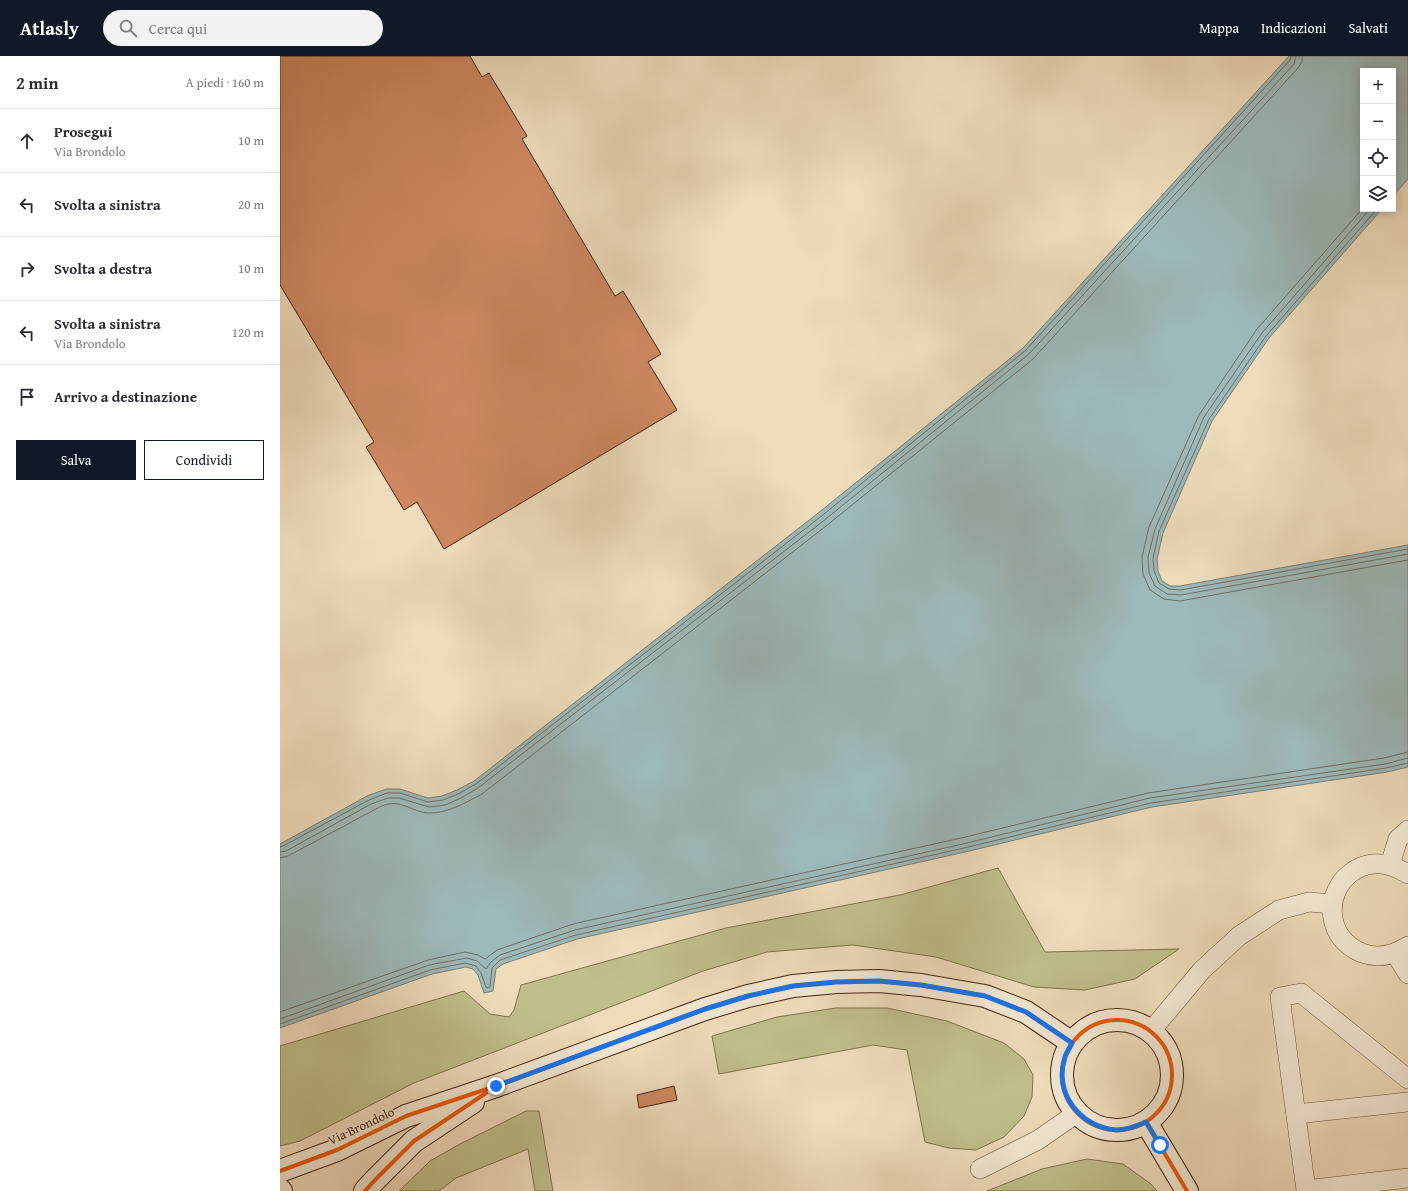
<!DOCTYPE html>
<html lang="it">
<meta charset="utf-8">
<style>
:root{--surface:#fff;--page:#f2f2f3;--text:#2b2b33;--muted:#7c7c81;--line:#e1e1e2;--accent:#111827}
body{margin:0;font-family:"Gentium Book Plus",serif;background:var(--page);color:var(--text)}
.controls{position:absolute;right:12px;top:12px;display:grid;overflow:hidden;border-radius:0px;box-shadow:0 2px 10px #0003}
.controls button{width:36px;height:36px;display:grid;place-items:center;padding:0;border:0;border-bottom:1px solid var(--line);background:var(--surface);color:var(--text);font:20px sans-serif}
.stop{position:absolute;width:12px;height:12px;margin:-9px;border:3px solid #1a73e8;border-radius:50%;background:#fff}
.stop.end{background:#1a73e8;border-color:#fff;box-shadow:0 1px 4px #0008}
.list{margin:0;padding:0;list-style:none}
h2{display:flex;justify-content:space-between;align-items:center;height:52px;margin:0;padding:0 16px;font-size:17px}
h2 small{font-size:13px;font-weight:400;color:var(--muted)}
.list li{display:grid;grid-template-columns:26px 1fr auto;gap:12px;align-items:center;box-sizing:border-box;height:64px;padding:0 16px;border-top:1px solid var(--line)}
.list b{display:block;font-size:15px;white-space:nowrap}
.list p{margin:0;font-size:13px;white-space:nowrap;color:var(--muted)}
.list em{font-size:13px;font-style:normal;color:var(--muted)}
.actions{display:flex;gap:8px;padding:12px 16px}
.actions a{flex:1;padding:9px 0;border:1px solid var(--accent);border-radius:0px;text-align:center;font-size:14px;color:var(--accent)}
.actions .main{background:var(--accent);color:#fff}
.icon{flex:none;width:22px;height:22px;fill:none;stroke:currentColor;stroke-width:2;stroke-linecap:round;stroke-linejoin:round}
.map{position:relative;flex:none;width:1128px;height:1135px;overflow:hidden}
header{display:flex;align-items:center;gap:24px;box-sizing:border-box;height:56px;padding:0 20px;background:var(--accent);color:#fff}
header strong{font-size:19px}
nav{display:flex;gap:22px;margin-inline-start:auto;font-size:14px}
.search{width:280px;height:36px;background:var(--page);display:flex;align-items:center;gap:10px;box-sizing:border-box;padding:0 14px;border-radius:22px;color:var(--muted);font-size:15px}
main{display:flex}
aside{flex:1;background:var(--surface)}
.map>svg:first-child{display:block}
.green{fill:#c0be8b;stroke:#82724d}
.water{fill:#9db9ba;stroke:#797e76}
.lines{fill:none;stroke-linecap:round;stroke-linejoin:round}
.shore{stroke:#706f64;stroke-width:1}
.building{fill:#cd8862;stroke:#44250f}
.service-casing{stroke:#6e533a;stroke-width:20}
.secondary-casing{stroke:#44250f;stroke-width:24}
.service{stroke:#f4e8d3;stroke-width:19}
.secondary{stroke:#f4e8d3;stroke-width:22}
.cycleway-casing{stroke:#f4e8d3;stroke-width:6}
.cycleway{stroke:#e8590c;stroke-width:4}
.route{stroke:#1a73e8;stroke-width:5}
.labels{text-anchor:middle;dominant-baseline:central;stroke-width:3;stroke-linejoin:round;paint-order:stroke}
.street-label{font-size:13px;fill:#44250f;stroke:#f4e8d3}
</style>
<header>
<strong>Atlasly</strong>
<div class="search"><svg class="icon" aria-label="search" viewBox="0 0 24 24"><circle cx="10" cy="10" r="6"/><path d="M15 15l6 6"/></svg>Cerca qui</div>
<nav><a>Mappa</a><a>Indicazioni</a><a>Salvati</a></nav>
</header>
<main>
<aside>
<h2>2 min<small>A piedi · 160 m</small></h2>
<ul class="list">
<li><svg class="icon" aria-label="ahead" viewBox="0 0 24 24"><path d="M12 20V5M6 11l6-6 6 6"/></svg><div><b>Prosegui</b><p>Via Brondolo</p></div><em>10 m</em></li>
<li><svg class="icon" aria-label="left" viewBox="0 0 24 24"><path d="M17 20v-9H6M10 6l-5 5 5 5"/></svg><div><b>Svolta a sinistra</b></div><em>20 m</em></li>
<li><svg class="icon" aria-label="right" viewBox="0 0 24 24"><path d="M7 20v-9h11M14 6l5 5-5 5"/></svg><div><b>Svolta a destra</b></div><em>10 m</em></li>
<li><svg class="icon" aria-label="left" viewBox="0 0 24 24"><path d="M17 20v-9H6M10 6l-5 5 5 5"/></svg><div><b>Svolta a sinistra</b><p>Via Brondolo</p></div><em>120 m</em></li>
<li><svg class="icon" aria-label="arrive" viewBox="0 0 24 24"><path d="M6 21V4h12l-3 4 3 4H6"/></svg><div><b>Arrivo a destinazione</b></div></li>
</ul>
<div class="actions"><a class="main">Salva</a><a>Condividi</a></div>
</aside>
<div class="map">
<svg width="1128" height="1135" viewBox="0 0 1128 1135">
<rect width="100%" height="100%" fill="#eedcbb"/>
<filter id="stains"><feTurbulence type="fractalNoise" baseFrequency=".005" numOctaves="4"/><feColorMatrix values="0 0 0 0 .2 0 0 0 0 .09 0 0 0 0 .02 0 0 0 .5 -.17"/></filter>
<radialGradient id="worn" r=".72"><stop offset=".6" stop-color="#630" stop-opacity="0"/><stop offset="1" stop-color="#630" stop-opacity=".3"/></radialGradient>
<!-- green -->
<g class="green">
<path d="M718 812 765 896 899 893 855 923 805 934 754 931 656 901 573 889 487 896 423 915 134 1027 20 1085 0 1090V990L184 935 210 958 229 961 234 954 241 929 446 872 620 839Z"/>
<path d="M556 952H607L667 965 724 987 744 1003 753 1019 752 1041 744 1060 724 1081 696 1094 669 1092 645 1086 627 994 593 989 439 1018 432 980 497 961Z"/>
<path d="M246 1055H259L273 1135H255L248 1093 176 1122 159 1135H119L150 1105 180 1088Z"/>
<path d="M807 1103 843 1108 871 1128 877 1135H707L762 1113Z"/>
</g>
<!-- water -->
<path class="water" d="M1009 0H1128V123L1113 140V15H1083V153H1102L989 282 932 365 883 477 877 503 878 515 882 525 890 530H900L1128 489V711L1107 716 872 751 685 796 297 883 223 908 216 913 213 935 204 937 198 919 193 913 186 911 152 918 0 972V788L87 740 106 733H120L148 742 162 740 177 734 194 725 537 458 743 292Z"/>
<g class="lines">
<!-- shore -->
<g class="shore">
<path d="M1083 152 977 273 919 359 869 471 862 501 863 518 870 534 884 543 900 545 1128 504"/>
<path d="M1090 153 982 277 924 361 875 473 868 501 869 517 875 530 887 538 901 539 1128 498"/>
<path d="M1097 153 986 280 929 363 879 475 873 502 874 515 879 527 889 533 901 534 1128 493"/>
<path d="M0 791 3 790 89 744 107 737H120L148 746 163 744 178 738 196 728 539 462 745 295 1010 4 1011 0"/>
<path d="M0 796 6 795 91 748 108 742H119L149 751 165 749 181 742 198 732 542 466 749 298 1014 8 1016 0"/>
<path d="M0 802 8 800 94 754C98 752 103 749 108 748 122 745 134 756 147 757 167 758 185 747 202 738L546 470 753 303 1018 12 1022 6V0"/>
<path d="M0 956 148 904 185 896 198 899 205 903 217 894 293 868 681 782 868 737 1104 702 1128 696"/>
<path d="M0 963 149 909 187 902 197 905 206 913 210 907 220 899 295 874 683 788 870 742 1105 708 1128 702"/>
<path d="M0 968 150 914 185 907 196 910 201 917 206 931 208 932 210 931 212 912 220 904 296 879 684 792 871 747 1106 712 1128 707"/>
</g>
</g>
<!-- building -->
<g class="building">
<path d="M0 0H190L202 21 209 17 247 80 242 83 335 240 343 235 381 298 368 306 397 354 164 493 137 446 124 454 86 391 94 386 0 229Z"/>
<path d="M394 1030 397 1044 359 1052 357 1039Z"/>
</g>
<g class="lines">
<defs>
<g id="service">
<path d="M1110 809 1118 783 1128 774"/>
<path d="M1128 818C1118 812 1106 806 1093 808 1059 812 1041 851 1060 880 1066 888 1072 893 1082 897 1098 903 1114 899 1128 890"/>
<path d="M1115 897 1128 918"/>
<path d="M871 975 922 914 959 880 999 854 1029 846 1052 848"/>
<path d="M1128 1023 1021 937 1000 941 1026 1134 1128 1122"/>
<path d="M1016 1058 1128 1046"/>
<path d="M700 1113 758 1084 797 1057"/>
</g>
<g id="secondary">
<circle cx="837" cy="1019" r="55"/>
<path d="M866 1066 907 1135"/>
<path d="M0 1115 57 1094 126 1060 216 1030 425 953 468 940 513 930 556 926 599 925 641 929 705 940 746 956 792 987"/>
<path d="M0 1134 1 1135"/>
<path d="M85 1135 95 1124 134 1085 193 1046"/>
</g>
</defs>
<!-- service casing -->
<use href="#service" class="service-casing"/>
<!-- secondary casing -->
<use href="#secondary" class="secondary-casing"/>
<!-- service -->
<use href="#service" class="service"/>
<!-- secondary -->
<use href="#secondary" class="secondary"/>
<defs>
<g id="cycleway">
<circle cx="837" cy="1019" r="55"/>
<path d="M866 1066 907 1135"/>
<path d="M0 1115 57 1094 126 1060 216 1030 425 953 468 940 513 930 556 926 599 925 641 929 705 940 746 956 792 987"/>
<path d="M85 1135 95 1124 134 1085 206 1037"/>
</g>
</defs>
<!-- cycleway casing -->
<use href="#cycleway" class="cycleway-casing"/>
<!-- cycleway -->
<use href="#cycleway" class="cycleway"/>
</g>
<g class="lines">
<!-- route -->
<path class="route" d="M216 1030 425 953 468 940 513 930 556 926 599 925 641 929 705 940 746 956 792 987C790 992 786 997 785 1001 773 1037 800 1071 836 1074 847 1074 857 1070 866 1066L880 1089"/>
</g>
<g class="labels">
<!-- street labels -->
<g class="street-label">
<text transform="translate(81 1070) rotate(-25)">Via Brondolo</text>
</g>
</g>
<rect width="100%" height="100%" filter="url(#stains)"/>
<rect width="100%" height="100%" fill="url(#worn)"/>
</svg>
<div class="controls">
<button>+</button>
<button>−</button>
<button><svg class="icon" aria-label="locate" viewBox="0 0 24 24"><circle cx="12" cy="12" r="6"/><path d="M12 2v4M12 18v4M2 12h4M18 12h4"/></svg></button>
<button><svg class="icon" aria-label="layers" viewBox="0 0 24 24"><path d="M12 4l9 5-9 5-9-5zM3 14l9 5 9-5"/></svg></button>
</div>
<div class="stop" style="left:880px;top:1089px"></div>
<div class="stop end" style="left:216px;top:1030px"></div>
</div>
</main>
